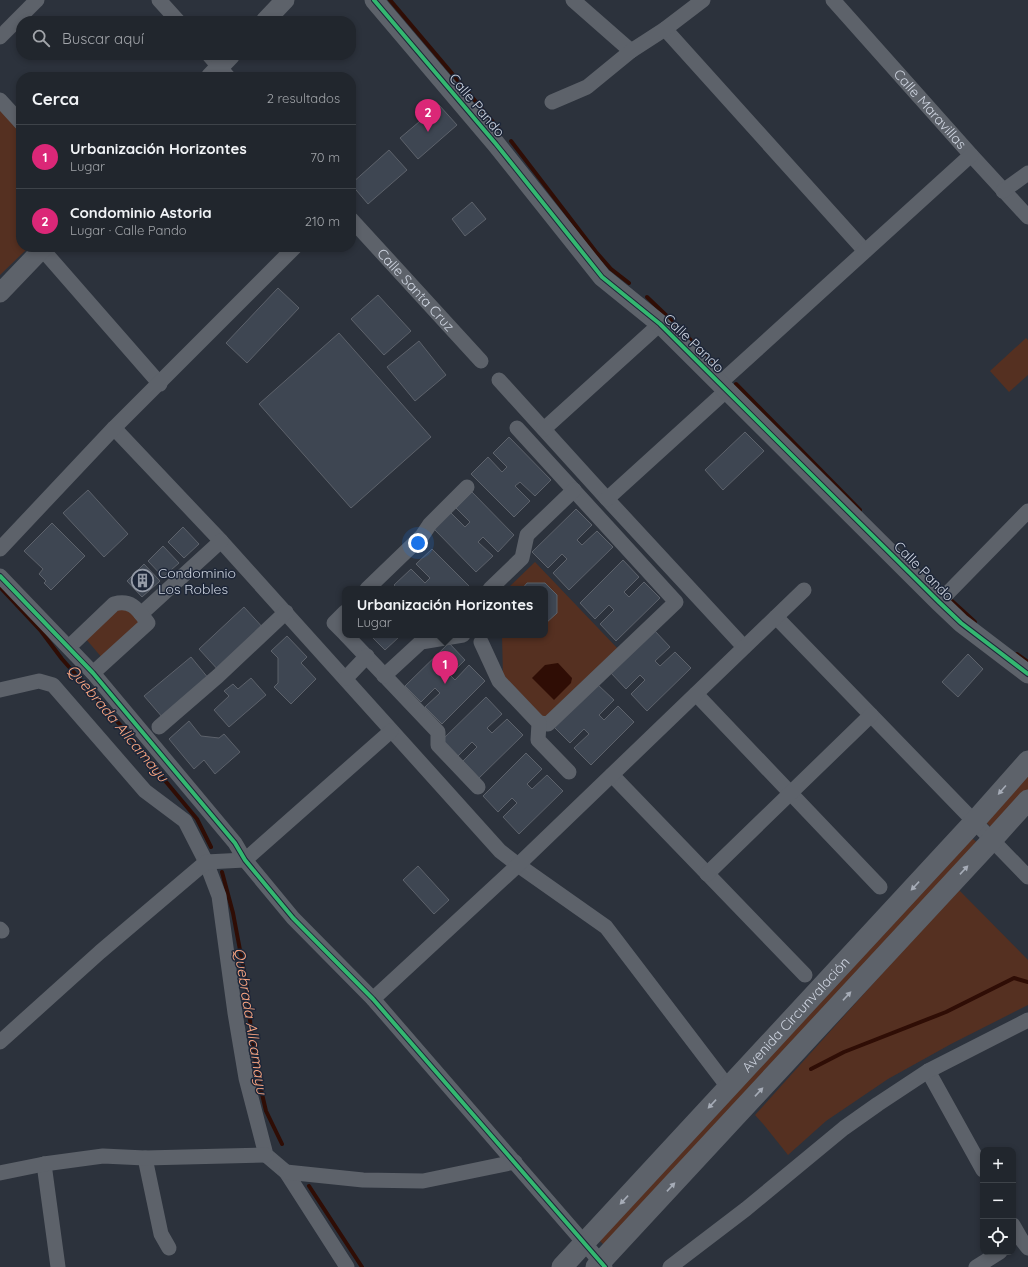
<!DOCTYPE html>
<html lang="es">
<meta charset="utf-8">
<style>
:root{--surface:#21262d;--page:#292e35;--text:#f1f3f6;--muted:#a2a5aa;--line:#3e4349;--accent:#db2777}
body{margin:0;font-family:Quicksand,sans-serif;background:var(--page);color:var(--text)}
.controls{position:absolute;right:12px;bottom:12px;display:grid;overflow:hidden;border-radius:8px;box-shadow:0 2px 6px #0003}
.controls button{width:36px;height:36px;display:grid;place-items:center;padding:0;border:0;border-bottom:1px solid var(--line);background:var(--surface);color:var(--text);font:20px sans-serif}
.you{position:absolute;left:418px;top:543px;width:14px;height:14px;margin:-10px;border:3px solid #fff;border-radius:50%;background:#1a73e8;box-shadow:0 0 0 6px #1a73e833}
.badge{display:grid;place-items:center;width:26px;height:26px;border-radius:50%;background:var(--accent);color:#fff;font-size:13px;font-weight:700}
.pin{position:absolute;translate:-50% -33px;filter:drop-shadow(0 1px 2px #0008)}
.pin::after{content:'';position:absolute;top:21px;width:14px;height:12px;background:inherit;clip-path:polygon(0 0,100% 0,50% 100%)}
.popup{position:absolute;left:342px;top:586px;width:206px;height:52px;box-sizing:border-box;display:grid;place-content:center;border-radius:8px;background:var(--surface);filter:drop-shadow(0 1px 3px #0005);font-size:13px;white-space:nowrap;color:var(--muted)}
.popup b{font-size:15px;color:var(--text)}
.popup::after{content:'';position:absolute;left:50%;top:100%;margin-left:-8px;border:8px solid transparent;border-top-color:var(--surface)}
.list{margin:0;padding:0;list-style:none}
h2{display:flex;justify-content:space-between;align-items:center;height:52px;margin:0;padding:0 16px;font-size:17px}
h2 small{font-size:13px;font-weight:400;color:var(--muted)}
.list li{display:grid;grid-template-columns:26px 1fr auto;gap:12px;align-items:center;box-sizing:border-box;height:64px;padding:0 16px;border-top:1px solid var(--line)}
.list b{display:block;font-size:15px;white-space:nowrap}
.list p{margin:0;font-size:13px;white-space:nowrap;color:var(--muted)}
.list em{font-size:13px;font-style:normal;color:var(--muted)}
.icon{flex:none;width:22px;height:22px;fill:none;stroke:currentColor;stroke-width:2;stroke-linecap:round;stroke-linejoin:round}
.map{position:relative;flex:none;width:1028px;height:1267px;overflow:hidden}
.search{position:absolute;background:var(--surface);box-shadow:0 2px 6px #0003;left:16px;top:16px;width:340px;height:44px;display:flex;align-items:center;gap:10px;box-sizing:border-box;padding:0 14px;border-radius:16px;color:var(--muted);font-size:15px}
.panel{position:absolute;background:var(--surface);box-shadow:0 2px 6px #0003;left:16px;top:72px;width:340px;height:180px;border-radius:16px}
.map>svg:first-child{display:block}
.green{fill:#553021}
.water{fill:#2f0d05}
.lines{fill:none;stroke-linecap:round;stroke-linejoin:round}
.stream{stroke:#2f0d05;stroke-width:4}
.building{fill:#3e4652;stroke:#5d626b}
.minor{stroke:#5d626a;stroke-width:15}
.tertiary{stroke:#5d626a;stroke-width:19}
.secondary{stroke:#5d626a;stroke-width:21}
.cycleway-casing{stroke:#1d2638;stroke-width:6}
.cycleway{stroke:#33b770;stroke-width:4}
.oneway{fill:#a6acb7}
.labels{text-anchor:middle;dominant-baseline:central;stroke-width:3;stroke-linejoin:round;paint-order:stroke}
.street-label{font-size:14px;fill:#ced4e0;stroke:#1d2638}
.poi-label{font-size:14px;fill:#ced4e0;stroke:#1d2638;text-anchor:start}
.water-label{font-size:15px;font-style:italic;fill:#fca681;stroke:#1d2638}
</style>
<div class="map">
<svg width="1028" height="1267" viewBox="0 0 1028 1267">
<rect width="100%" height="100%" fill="#2c323c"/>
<!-- green -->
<g class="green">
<path d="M0 109 21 133V247H29L0 275Z"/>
<path d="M1026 338 1028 340V375L1009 392 990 371Z"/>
<path d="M535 562 619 650 544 719 503 677 502 635H545V589H507Z"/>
<path d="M119 607 130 609 139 623 103 659 86 639Z"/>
<path d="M1028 768V790L993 829 983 819Z"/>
<path d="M968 835 979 844 607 1248 596 1237Z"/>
<path d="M958 889 1028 960V1005L951 1044 888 1079 826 1121 788 1155 764 1125 755 1115Z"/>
</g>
<!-- water -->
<path class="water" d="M558 663 572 678 571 683 554 700 532 678 545 665Z"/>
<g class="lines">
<!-- stream -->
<g class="stream">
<path d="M390 0 499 129"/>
<path d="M511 141 596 252 611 269 629 283"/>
<path d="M647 297 670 319 716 366"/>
<path d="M736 384 860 510"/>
<path d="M0 587 41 631 62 659 130 736 157 771 197 819 211 847"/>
<path d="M952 601 975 622"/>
<path d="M1017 654 1028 662"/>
<path d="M222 872 233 913 247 987 251 1031 258 1077 266 1111 282 1144"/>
<path d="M811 1069 844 1052 946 1012 1014 978 1028 982"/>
<path d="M309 1186 362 1267"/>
</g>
</g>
<!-- building -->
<g class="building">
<path d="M439 105 457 125 418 159 400 138Z"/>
<path d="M389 150 407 170 368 204 351 184Z"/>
<path d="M472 202 486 219 465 236 452 219Z"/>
<path d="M278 288 299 308 247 363 226 343Z"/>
<path d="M378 295 411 331 384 355 351 319Z"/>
<path d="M339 333 431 437 351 508 259 404Z"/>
<path d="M419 341 446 375 415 401 387 367Z"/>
<path d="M745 432 764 451 723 490 705 470Z"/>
<path d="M509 437 551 480 535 496 520 482 515 486 530 501 514 517 471 474 488 457 502 472 507 467 493 453Z"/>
<path d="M88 490 128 534 104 557 63 513Z"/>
<path d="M472 492 514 535 498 552 483 537 478 542 493 556 476 572 434 529 450 512 465 527 470 522 456 508Z"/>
<path d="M576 509 592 525 577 540 582 545 597 531 613 547 569 590 553 573 567 559 562 554 548 568 532 552Z"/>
<path d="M52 523 85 556 51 590 44 583 46 581 39 574 43 569 24 551Z"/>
<path d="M183 527 199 544 184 558 168 542Z"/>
<path d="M163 546 179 563 163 577 148 561Z"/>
<path d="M432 549 472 589H398L394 585 411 569 425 583 430 578 416 564Z"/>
<path d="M623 560 639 577 624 592 629 597 644 582 660 598 616 641 600 624 614 610 609 605 595 619 580 603Z"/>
<path d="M144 564 160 581 142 597 127 581Z"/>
<path d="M527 583H545L557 595V613L545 624V589H522Z"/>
<path d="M244 607 265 630 220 672 199 649Z"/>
<path d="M654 630 670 647 655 661 660 666 675 652 691 668 647 711 631 694 645 680 640 675 626 689 611 673Z"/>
<path d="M370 635H398L399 637 385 650Z"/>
<path d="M287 636 307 657 301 663 316 679 291 704 274 687 278 683V658L271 651Z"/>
<path d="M449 643 465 660 450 675 455 680 469 665 485 681 442 724 425 707 440 693 435 688 421 702 405 686Z"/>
<path d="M968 654 983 669 958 697 942 682Z"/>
<path d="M191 657 209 679 163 718 144 696Z"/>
<path d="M251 678 266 695 229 727 214 710 229 696 224 691 233 684 238 689Z"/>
<path d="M597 684 614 700 599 715 604 720 618 706 634 722 591 765 574 748 589 734 584 729 570 743 554 727Z"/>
<path d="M486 697 502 714 487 728 492 733 507 719 523 735 479 778 463 761 477 747 472 742 458 756 442 740Z"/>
<path d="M189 721 201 736 219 738 224 734 240 752 215 774 204 760 194 769 169 739Z"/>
<path d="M526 753 542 769 527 784 532 789 547 775 563 791 519 834 503 817 517 803 512 798 498 812 483 796Z"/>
<path d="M418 866 449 900 434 914 403 880Z"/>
</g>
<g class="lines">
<!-- minor -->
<g class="minor">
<path d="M159 0 178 21"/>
<path d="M573 0 631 51"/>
<path id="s1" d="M833 0 971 155 1028 217"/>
<path d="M665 29 865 251"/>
<path d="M0 37 37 0"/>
<path d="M209 55 228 77"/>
<path d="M0 100 21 123"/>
<path d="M552 102 587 87 631 51 665 29 703 0"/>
<path d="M1003 191 1028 173"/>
<path id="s2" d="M351 219 481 361"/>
<path d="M42 249 160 384"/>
<path d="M499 380 607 499 744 647"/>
<path d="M720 383 971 155"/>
<path d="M114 428 221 541 500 851 518 865 606 927 728 1087"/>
<path d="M517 428 676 602 548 724 539 723"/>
<path d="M544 429 660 324"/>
<path d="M607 499 727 390"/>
<path d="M0 549 114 428 295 247"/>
<path d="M0 576 93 673 235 843 245 860 293 918 373 999 605 1267"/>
<path d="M367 589 422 536 430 524 467 487"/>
<path d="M490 589 522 558 527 535 574 490"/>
<path d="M939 602 1028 511"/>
<path d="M345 612 334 623 345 634"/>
<path d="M141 614 221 541"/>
<path d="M776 617 1028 877"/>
<path d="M346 635 438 732V745L478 787"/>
<path d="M481 642 499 681 539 723 538 740 569 772"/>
<path d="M69 647 114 604C132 599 138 610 148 623L93 673"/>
<path d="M384 676 421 642 463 635"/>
<path d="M346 678 367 656"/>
<path d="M0 690 39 681 53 685 145 791 185 821 206 862 219 896 235 1013 246 1078 266 1155 286 1172 347 1267"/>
<path d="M696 694 880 887"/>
<path d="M159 727 218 676 286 612"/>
<path d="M612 775 805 975"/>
<path d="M707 874 871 715"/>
<path d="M0 929 2 931"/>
<path d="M373 999 518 865 804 590"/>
<path d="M0 1042 100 952 206 862 245 860 391 731"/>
<path d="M928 1071 983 1170"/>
<path d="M145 1158 161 1234 169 1248"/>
<path d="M44 1164 58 1267"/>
<path d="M286 1172 363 1180 423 1181 515 1162"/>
<path d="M0 1173 44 1164 103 1156 145 1158 266 1155"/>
<path d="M1013 1225 1021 1239 1028 1248"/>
<path d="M670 1267 746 1209 844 1128 878 1104 928 1071 1028 1020"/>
<path d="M976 1267 1000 1252"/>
</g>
<!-- tertiary -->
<g class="tertiary">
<path d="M374 0 496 144 602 277 660 324 939 602 961 623 1028 674"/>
<path d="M265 21 285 0"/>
<path d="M210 77 231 55"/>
<path d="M0 293 44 247"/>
</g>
<!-- secondary -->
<g class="secondary">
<path id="s3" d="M562 1267 974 822 1028 761"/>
<path d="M596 1267 992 840 1028 800"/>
</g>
<defs>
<g id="cycleway">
<path d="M374 0 496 144 602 277 660 324 939 602 961 623 1028 674"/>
<path d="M0 576 93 673 235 843 245 860 293 918 373 999 605 1267"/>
</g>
</defs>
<!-- cycleway casing -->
<use href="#cycleway" class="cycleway-casing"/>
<!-- cycleway -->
<use href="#cycleway" class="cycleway"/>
</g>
<!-- one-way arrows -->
<defs><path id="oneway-solid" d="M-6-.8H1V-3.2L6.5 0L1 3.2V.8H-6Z"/></defs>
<g class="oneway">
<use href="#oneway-solid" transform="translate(1002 790) rotate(131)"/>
<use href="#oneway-solid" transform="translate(964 870) rotate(-47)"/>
<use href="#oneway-solid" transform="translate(915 886) rotate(133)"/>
<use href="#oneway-solid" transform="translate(847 996) rotate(-47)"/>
<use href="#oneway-solid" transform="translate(759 1092) rotate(-47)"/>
<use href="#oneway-solid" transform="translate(712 1104) rotate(133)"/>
<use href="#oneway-solid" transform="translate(671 1187) rotate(-47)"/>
<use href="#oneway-solid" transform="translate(624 1200) rotate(133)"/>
</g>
<!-- icons -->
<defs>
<symbol id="building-ring" viewBox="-11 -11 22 22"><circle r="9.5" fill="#1d2638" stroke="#959ba7" stroke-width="1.5"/><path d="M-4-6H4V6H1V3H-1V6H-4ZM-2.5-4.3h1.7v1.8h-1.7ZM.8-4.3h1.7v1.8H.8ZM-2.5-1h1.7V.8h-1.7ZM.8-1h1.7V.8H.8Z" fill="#959ba7"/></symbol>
</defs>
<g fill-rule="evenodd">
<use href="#building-ring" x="130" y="568" width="25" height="25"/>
</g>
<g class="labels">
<!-- street labels -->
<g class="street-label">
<text transform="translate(477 105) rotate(50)">Calle Pando</text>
<text stroke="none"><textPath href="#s1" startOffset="146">Calle Maravillas</textPath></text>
<text stroke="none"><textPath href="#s2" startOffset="96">Calle Santa Cruz</textPath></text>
<text transform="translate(694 343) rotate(44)">Calle Pando</text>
<text transform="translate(924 571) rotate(45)">Calle Pando</text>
<text stroke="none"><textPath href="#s3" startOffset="344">Avenida Circunvalación</textPath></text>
</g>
<!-- poi labels -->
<g class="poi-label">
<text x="158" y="573">Condominio<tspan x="158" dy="16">Los Robles</tspan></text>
</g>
<!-- water labels -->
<g class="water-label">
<text transform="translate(118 723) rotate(50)">Quebrada Allcamayu</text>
<text transform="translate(251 1021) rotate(81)">Quebrada Allcamayu</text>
</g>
</g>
</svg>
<div class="controls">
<button>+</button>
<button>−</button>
<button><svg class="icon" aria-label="locate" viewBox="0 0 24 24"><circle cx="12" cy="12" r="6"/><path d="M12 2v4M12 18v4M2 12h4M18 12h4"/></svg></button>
</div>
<div class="you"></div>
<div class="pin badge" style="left:445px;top:684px">1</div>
<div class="popup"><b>Urbanización Horizontes</b>Lugar</div>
<div class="pin badge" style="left:428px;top:132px">2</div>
<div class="search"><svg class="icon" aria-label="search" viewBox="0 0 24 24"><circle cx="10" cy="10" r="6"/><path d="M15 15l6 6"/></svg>Buscar aquí</div>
<section class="panel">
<h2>Cerca<small>2 resultados</small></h2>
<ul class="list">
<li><span class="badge">1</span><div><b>Urbanización Horizontes</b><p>Lugar</p></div><em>70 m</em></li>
<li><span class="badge">2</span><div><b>Condominio Astoria</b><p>Lugar · Calle Pando</p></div><em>210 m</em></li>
</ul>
</section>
</div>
